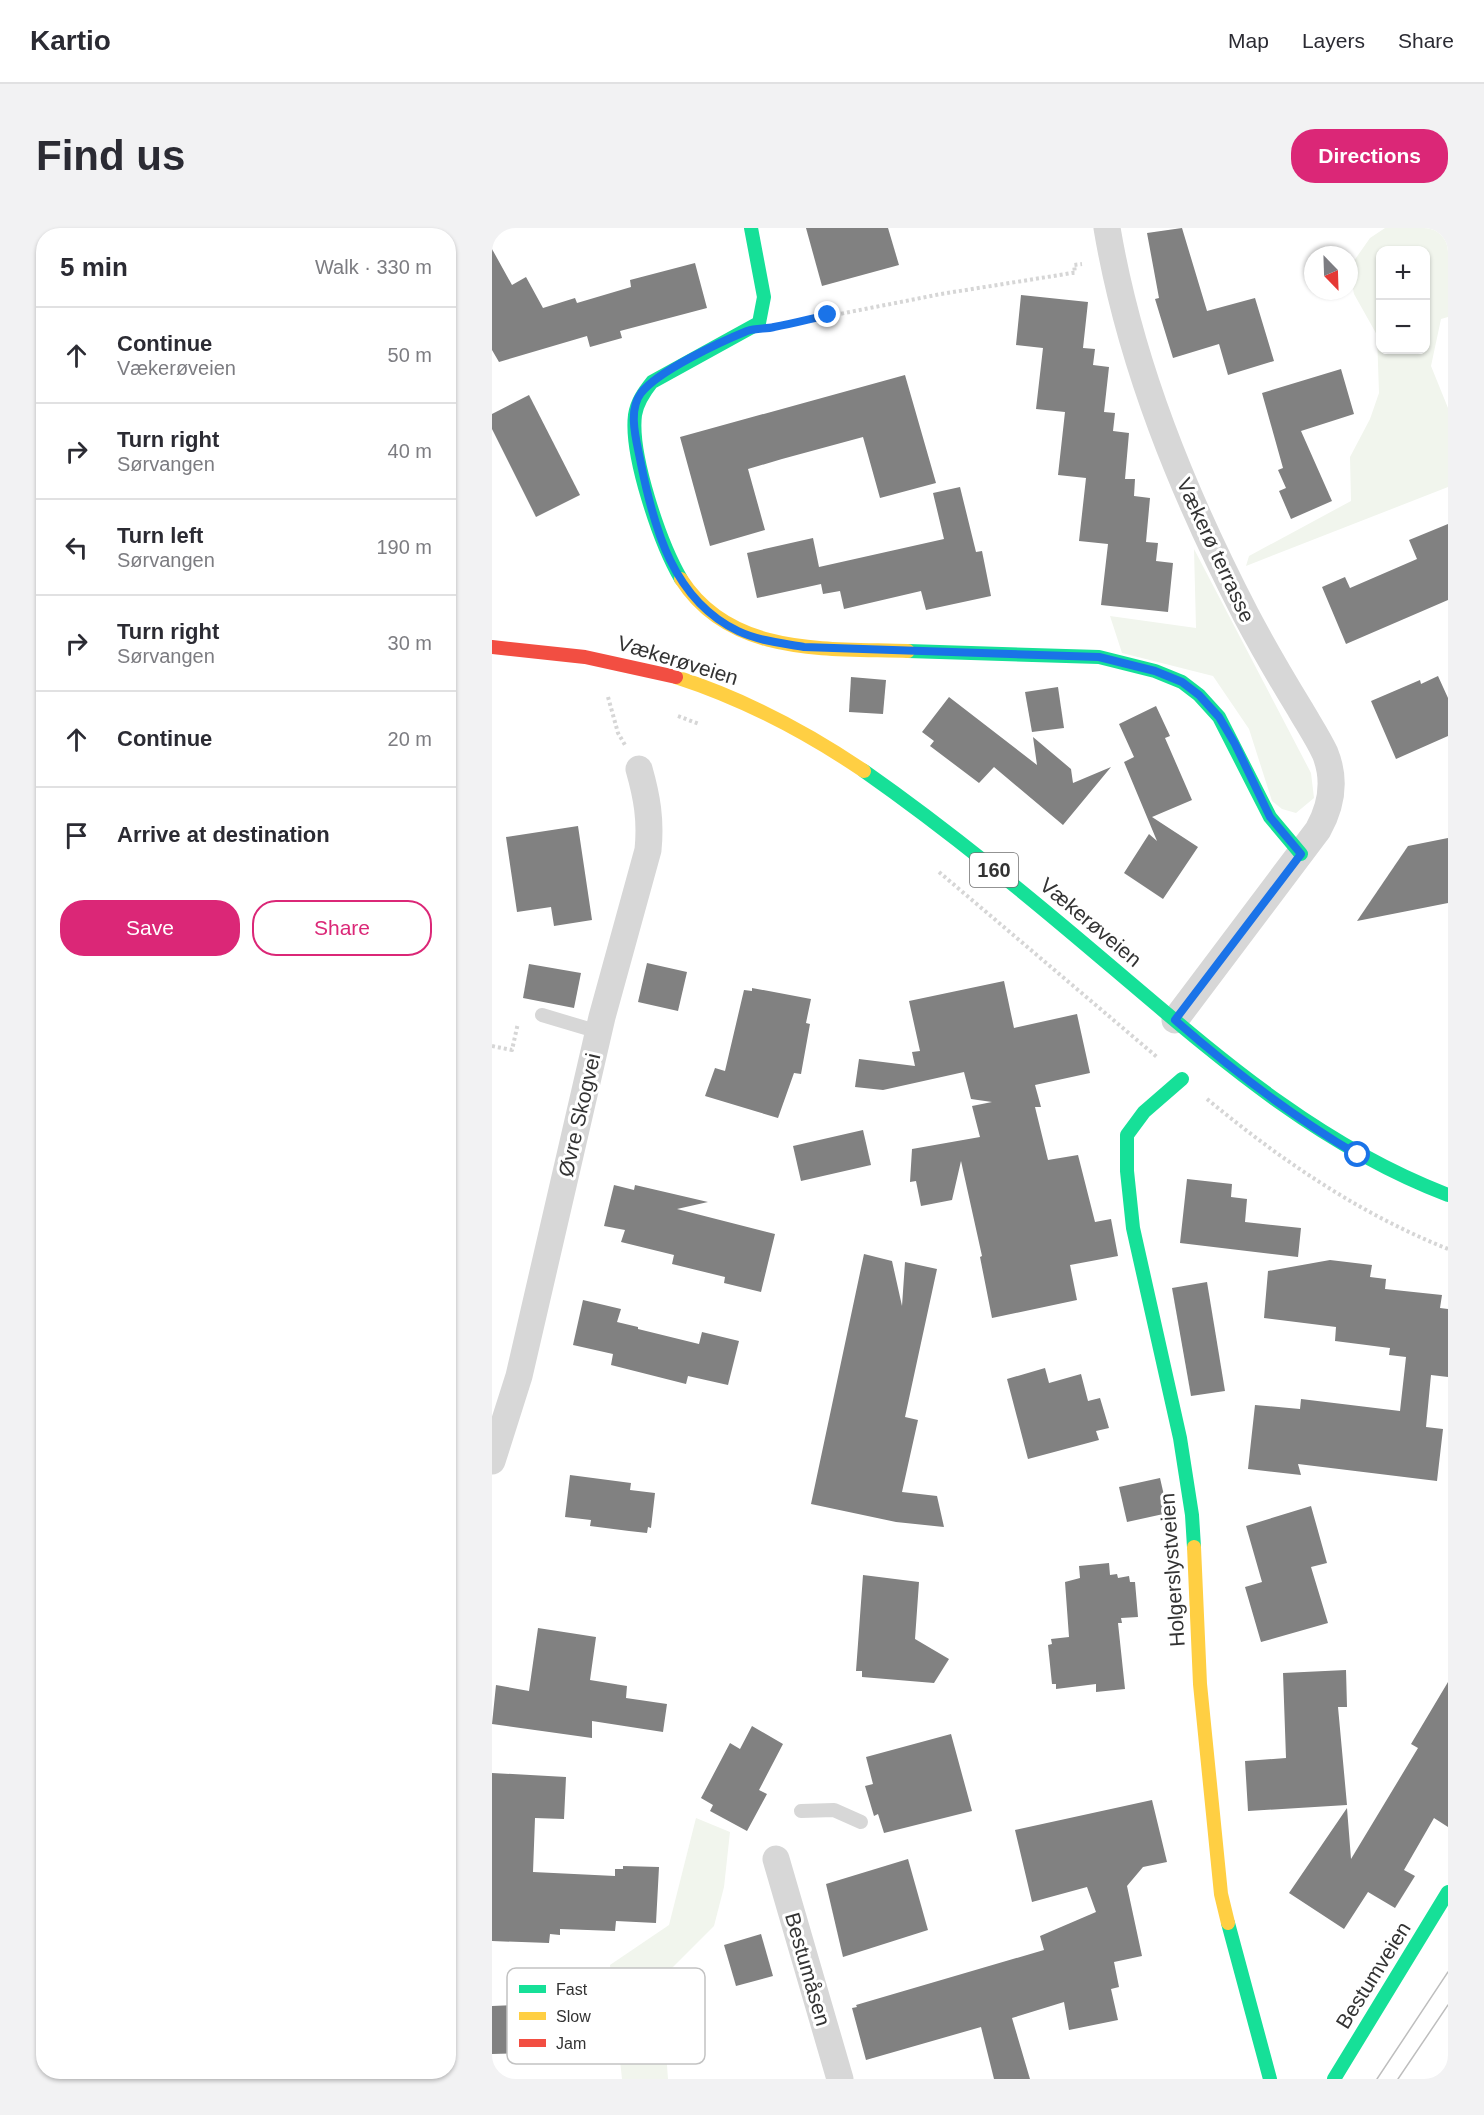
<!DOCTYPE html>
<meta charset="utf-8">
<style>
:root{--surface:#fff;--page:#f2f2f3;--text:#2b2b33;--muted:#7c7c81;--line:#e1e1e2;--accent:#db2777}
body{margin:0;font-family:Helvetica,sans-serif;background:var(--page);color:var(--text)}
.controls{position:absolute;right:18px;top:18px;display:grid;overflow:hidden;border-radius:12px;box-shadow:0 2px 4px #0004}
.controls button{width:54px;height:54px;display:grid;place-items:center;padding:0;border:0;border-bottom:2px solid var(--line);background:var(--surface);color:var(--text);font:30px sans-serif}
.compass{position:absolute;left:812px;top:18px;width:54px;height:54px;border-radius:50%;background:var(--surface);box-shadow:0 2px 4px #0004;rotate:157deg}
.stop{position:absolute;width:18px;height:18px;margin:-14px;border:4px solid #1a73e8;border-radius:50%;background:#fff}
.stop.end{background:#1a73e8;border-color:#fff;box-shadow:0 2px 6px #0008}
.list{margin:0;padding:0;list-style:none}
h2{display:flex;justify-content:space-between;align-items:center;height:78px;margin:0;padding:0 24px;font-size:26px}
h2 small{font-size:20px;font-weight:400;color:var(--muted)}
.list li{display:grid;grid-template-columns:39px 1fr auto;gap:18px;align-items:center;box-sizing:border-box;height:96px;padding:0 24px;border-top:2px solid var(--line)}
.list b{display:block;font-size:22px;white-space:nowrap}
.list p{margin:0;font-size:20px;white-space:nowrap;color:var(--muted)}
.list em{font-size:20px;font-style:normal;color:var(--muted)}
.actions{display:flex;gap:12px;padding:18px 24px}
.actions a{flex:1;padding:14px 0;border:2px solid var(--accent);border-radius:24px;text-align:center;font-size:21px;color:var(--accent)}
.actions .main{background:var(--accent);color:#fff}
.icon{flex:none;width:33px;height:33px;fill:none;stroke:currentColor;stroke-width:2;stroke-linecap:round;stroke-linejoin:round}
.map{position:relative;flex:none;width:956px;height:1851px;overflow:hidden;border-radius:24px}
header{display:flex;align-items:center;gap:36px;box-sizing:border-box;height:84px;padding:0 30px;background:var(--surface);border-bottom:2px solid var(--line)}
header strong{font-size:28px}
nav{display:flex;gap:33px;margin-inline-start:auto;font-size:21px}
.intro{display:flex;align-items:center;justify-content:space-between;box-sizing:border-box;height:144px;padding:0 36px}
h1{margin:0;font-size:42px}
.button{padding:15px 27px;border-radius:24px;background:var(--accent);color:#fff;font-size:21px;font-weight:700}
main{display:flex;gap:36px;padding:0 36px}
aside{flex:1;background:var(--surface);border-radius:24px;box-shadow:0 2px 4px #0004}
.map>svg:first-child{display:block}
.green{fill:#f1f5ed;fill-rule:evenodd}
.building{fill:#818181}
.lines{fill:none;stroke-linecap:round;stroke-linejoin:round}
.path{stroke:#d6d6d6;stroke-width:4;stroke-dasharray:3 3;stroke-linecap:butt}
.lane{stroke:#d7d7d7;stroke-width:14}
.street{stroke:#d7d7d7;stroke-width:27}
.fast{stroke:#16e098;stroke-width:14}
.slow{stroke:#ffcf43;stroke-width:14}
.jam{stroke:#f24e42;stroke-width:14}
.tram{stroke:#bebebe;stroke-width:1.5}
.route{stroke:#1a73e8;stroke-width:8}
.labels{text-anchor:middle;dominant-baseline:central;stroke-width:6;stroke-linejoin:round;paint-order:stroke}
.shield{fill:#fff;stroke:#707070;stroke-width:1.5}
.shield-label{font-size:20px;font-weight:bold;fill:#333}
.street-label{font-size:21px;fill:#333;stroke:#fff}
.key{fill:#fff;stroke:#c2c2c2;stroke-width:1.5}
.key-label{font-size:16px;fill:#333}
</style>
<header>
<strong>Kartio</strong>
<nav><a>Map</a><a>Layers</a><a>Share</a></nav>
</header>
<div class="intro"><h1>Find us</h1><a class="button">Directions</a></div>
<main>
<aside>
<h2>5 min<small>Walk · 330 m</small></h2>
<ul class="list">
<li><svg class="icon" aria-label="ahead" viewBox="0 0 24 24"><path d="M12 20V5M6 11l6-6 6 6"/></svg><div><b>Continue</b><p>Vækerøveien</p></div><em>50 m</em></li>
<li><svg class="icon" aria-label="right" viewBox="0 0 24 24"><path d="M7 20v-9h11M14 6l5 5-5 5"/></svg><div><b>Turn right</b><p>Sørvangen</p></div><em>40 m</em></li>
<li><svg class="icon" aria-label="left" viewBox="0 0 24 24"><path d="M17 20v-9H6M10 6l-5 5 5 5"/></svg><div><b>Turn left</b><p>Sørvangen</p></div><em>190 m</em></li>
<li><svg class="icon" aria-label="right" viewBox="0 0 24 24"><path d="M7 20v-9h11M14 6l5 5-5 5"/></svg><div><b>Turn right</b><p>Sørvangen</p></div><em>30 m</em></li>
<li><svg class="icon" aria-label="ahead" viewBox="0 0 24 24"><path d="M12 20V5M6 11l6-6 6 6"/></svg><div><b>Continue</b></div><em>20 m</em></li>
<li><svg class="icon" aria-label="arrive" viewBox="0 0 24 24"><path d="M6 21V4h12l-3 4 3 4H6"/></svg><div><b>Arrive at destination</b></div></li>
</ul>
<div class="actions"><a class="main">Save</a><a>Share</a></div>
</aside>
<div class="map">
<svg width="956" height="1851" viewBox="0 0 956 1851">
<rect width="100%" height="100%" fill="#fff"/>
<!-- green -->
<g class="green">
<path d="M893 0H956V89L949 91 939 138 956 180V259L754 338 757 328 859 273 858 229 878 191 887 165 885 107 862 66 857 40 878 10ZM934 22V122H888V22Z"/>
<path d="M702 321 819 545 822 570 804 585 790 581 780 573 757 501 721 448 630 425 618 388 704 400Z"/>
<path d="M204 1590 238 1604 232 1659 222 1698 169 1751 176 1851H130L118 1737 177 1697Z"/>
</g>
<!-- building -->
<g class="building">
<path d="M314 0H396L407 37 330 58Z"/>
<path d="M690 0 715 83 763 70 782 133 736 147 727 116 681 130 663 71 667 70 655 5Z"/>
<path d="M0 21 20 57 34 49 51 80 83 70 85 75 139 59 138 52 203 35 215 80 128 103 130 110 98 119 95 108 7 134 0 122Z"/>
<path d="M529 67 596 74 591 120 603 121 601 137 617 139 612 184 623 185 621 203 637 205 633 251H643L642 268 658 270 654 314 666 315 664 333 681 335 676 384 609 377 616 316 587 313 594 250 566 247 573 184 544 181 551 120 524 117Z"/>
<path d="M849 141 862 186 809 203 840 273 799 291 787 263 794 260 786 242 791 240 770 165Z"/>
<path d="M413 147 444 255 388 270 371 209 290 231 256 241 273 302 218 318 188 209Z"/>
<path d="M37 167 88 267 44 289 0 201V186Z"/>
<path d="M468 259 484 324 490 323 499 368 434 382 429 363 352 381 348 363 331 366 329 356 265 370 255 325 321 310 327 339 452 311 441 265Z"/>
<path d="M956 296V372L854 416 830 359 853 349 858 360 925 331 917 312Z"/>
<path d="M946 448 956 470V508L904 531 879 473 928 452 929 456Z"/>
<path d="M359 449 394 452 391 486 357 484Z"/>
<path d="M566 459 572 500 540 504 533 464Z"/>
<path d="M457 469 545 537 541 509 579 541 581 555 619 539 571 597 502 539 487 555 438 518 442 513 430 504Z"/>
<path d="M664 478 678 508 673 510 700 572 660 589 706 619 671 671 632 645 657 606 665 613 632 534 642 529 627 496Z"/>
<path d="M86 598 100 692 62 698 59 679 25 684 14 609Z"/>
<path d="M956 610V675L865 693 916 618Z"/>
<path d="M155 735 195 744 186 783 146 774Z"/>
<path d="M37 736 89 745 82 780 31 770Z"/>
<path d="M512 753 522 800 585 786 598 845 543 857 549 879H543L556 932 586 927 603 994 619 991 626 1028 578 1037 585 1072 500 1090 488 1029 490 1028 469 933 460 972 429 978 424 953 418 954 420 921 488 909 480 878 500 874 479 871 472 844 391 862 363 859 367 831 423 838 420 824 428 823 417 773Z"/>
<path d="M260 760 319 771 314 795 318 796 309 846 302 845 286 890 213 868 223 840 233 843 252 762 260 763Z"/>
<path d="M371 902 379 937 309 953 301 918Z"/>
<path d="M695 951 740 956 739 969 755 971 753 994 809 1000 806 1029 688 1015Z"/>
<path d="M122 957 142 962 143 957 216 974 185 981 283 1006 269 1064 232 1055 233 1049 180 1036 182 1027 129 1014 133 1002 112 998Z"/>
<path d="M372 1026 400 1033 410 1078 413 1034 445 1041 413 1189 426 1192 410 1264 445 1268 452 1299 404 1294 319 1276Z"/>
<path d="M838 1032 880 1037 878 1049 894 1051 893 1061 950 1067 948 1080 956 1081V1149L939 1147 934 1199 951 1201 945 1253 806 1236 809 1247 756 1241 763 1177 808 1181 809 1171 908 1183 914 1129 897 1127 898 1120 843 1113 844 1099 772 1090 776 1043Z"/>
<path d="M715 1054 733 1163 699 1168 680 1060Z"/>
<path d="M91 1072 129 1081 125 1094 146 1099V1101L207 1116 210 1104 247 1113 236 1157 196 1148 194 1156 119 1137 121 1126 81 1117Z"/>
<path d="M553 1140 557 1155 589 1146 596 1173 608 1170 617 1200 604 1203 607 1212 536 1231 515 1151Z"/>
<path d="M78 1247 139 1255 138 1262 163 1265 159 1300 156 1299 155 1305 137 1303 98 1298 99 1292 73 1289Z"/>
<path d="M668 1250 676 1285 635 1294 627 1259Z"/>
<path d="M819 1278 835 1335 819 1339 836 1395 769 1414 753 1359 770 1354 754 1298Z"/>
<path d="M617 1335 618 1347 625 1346 626 1350 637 1348 638 1354H643L646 1389 629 1390 630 1395H626L633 1461 604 1464V1456L564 1461V1456H560L556 1417 560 1416 559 1411 577 1409 573 1354 588 1350 587 1338Z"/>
<path d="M371 1347 427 1354 423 1411 457 1431 442 1455 370 1449V1443H364Z"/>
<path d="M46 1400 104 1409 98 1452 135 1458 134 1470 175 1476 171 1504 100 1493V1510L0 1496 4 1457 37 1463Z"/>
<path d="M854 1442 855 1479H846L855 1577 756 1583 753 1533 794 1530 791 1445Z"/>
<path d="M956 1454V1599L942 1590 912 1642 923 1648 903 1680 876 1664 852 1701 797 1665 855 1580 859 1631 926 1520 919 1516Z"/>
<path d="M260 1498 291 1516 267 1562 275 1566 255 1603 218 1583 221 1577 209 1570 238 1515 248 1521Z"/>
<path d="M459 1506 480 1583 392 1605 386 1586 382 1588 373 1558 381 1556 374 1529Z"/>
<path d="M0 1545 74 1549 72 1591 43 1590 41 1644 123 1648V1641H131V1638L167 1639 164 1695 124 1693 123 1703 68 1701V1707L58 1706 57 1715 0 1713Z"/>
<path d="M660 1572 675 1634 651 1639 635 1658 650 1728 622 1734 627 1759 619 1761 626 1792 577 1802 572 1774 520 1790 538 1851H502L489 1799 374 1832 360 1780 365 1779 364 1777 552 1722 548 1708 604 1684 595 1659 540 1674 523 1602Z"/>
<path d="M416 1631 436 1702 351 1729 334 1656Z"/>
<path d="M269 1706 281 1748 244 1758 232 1717Z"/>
<path d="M103 1774 106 1777 108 1820H104L105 1823 0 1826V1778Z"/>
</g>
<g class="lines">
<!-- path -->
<g class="path">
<path d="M302 95 449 66 580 45H583L582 37 590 36"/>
<path d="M116 469 126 505 133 517"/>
<path d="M186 488 207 496"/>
<path d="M447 644 665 829"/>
<path d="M0 818 20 822 26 795"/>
<path d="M715 871C789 932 866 985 956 1021"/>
</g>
<!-- lane -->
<g class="lane">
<path d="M50 787 107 804"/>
<path d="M309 1583 342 1582 369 1594"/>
</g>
<!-- street -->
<g class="street">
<path d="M615 0C638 136 691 265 754 387 771 419 789 450 808 481 816 495 826 510 833 525 844 552 840 577 826 602L683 792"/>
<path d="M0 1233 27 1148 110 789 156 622C159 592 155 569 147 541"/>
<path d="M284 1631 348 1851"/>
</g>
<!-- fast -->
<g class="fast">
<path d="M189 351C168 315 138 227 143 187 145 174 152 164 160 154L267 95 272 69 259 0"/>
<path d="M416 423 607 429 663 443 690 454 707 467 727 489 778 589 809 626"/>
<path d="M372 543C459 604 540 671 621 740 726 829 825 917 956 967"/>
<path d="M690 851 652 884 635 907V943L641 1000 688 1210 700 1287 702 1319"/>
<path d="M736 1695 778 1851"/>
<path d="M842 1851 956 1664"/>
</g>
<!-- slow -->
<g class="slow">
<path d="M189 351C239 429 335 420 416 423"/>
<path d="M184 449C252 471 313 503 372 543"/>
<path d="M702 1319 708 1456 729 1666 736 1695"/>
</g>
<!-- jam -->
<path class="jam" d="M0 419 93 429 184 449"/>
<!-- tram -->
<g class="tram">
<path d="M885 1851 956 1744"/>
<path d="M906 1851 956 1777"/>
</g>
</g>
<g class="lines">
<!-- route -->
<path class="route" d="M336 87C318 91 300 96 282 99 274 101 264 100 255 103 228 114 166 143 149 165 135 184 145 214 149 236 162 300 181 372 246 403 267 413 290 415 312 419L607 429 663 443 690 454 707 467 727 489 743 516 778 589 809 626 683 792C741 843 800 888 866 927"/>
</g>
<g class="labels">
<!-- shield labels -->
<rect class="shield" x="478" y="625" width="48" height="34" rx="4.5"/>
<g class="shield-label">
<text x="502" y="642">160</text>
</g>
<!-- street labels -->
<g class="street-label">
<text transform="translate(724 322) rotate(65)">Vækerø terrasse</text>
<text transform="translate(186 432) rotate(17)">Vækerøveien</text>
<text transform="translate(599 694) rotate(40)">Vækerøveien</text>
<text transform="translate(87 887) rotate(-77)">Øvre Skogvei</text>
<text transform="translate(680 1342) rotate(-94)">Holgerslystveien</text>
<text transform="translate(316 1741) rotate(74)">Bestumåsen</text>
<text transform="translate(881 1747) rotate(-58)">Bestumveien</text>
</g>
</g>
<!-- legend -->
<rect x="15" y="1740" width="198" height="96" rx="9" class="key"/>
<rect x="27" y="1757" width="27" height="8" fill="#16e098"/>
<rect x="27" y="1784" width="27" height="8" fill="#ffcf43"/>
<rect x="27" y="1811" width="27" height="8" fill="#f24e42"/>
<g class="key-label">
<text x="64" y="1767">Fast</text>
<text x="64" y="1794">Slow</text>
<text x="64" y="1821">Jam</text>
</g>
</svg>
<div class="controls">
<button>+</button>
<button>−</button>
</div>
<svg class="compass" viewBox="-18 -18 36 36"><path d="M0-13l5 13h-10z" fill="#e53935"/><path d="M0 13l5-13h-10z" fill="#7c7c81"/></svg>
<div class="stop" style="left:866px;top:927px"></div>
<div class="stop end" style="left:336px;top:87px"></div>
</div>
</main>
